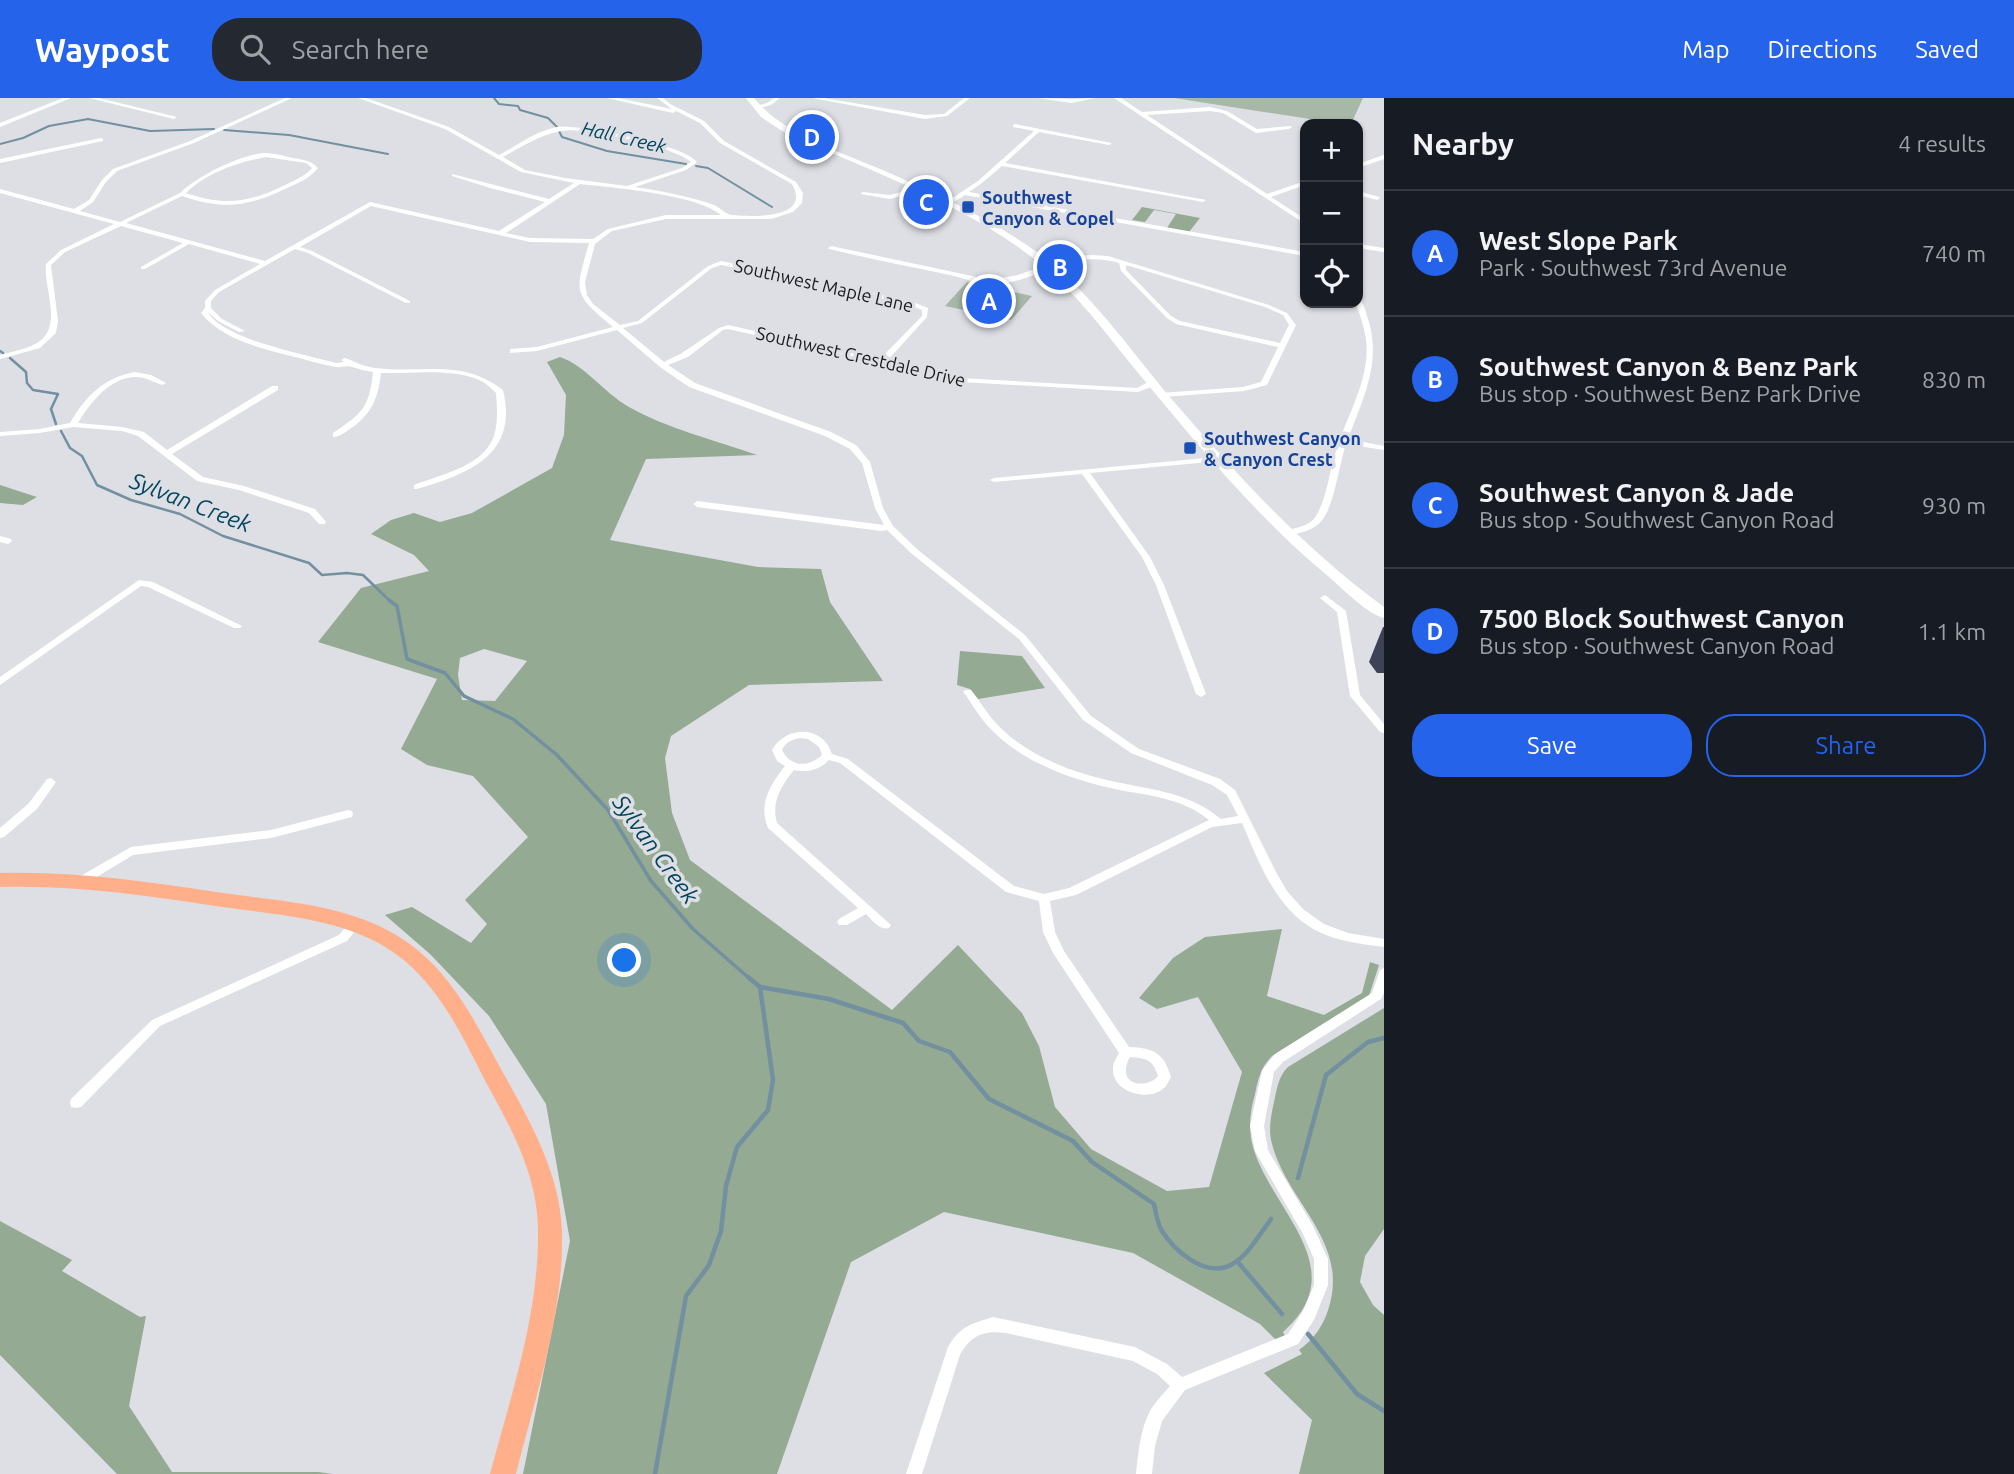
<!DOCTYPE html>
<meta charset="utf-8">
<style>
:root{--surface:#171b24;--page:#242831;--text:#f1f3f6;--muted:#9ea1a6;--line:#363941;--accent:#2563eb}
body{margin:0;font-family:Ubuntu,sans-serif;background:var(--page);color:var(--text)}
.controls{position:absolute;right:21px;top:21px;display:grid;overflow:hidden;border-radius:14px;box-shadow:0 2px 5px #0004}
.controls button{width:63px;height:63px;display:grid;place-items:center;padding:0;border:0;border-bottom:2px solid var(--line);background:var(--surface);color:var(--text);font:35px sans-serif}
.you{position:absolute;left:625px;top:863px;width:24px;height:24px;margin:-18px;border:5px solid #fff;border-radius:50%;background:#1a73e8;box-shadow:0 0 0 10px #1a73e833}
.badge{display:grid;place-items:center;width:46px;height:46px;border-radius:50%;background:var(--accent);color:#fff;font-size:23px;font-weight:700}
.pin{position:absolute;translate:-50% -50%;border:4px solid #fff;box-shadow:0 2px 7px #0006}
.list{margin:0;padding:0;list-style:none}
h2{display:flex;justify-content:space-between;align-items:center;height:91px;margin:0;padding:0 28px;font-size:30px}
h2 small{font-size:23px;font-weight:400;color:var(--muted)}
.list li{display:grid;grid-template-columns:46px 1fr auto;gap:21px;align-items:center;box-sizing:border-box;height:126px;padding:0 28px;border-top:2px solid var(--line)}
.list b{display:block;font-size:26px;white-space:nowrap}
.list p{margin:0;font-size:23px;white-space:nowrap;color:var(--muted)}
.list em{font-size:23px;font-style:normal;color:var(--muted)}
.actions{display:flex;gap:14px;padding:21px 28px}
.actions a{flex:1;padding:16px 0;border:2px solid var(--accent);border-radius:28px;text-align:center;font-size:24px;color:var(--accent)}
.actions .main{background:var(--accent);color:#fff}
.icon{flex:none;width:38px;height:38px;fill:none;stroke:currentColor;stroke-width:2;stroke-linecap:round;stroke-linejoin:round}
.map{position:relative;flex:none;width:1384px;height:1376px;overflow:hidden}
header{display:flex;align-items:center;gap:42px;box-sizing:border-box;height:98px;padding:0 35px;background:var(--accent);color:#fff}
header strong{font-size:33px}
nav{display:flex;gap:38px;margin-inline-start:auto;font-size:24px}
.search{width:490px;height:63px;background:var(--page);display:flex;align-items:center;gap:18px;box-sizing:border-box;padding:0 24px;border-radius:28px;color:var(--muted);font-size:26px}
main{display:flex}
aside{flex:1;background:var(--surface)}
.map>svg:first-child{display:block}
.green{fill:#a8b7a8}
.forest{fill:#94aa93;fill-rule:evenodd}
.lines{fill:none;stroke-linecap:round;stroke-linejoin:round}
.stream-far3{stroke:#72909f;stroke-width:2}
.stream-far2{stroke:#72909f;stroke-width:2.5}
.stream-far1{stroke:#72909f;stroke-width:3.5}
.stream{stroke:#72909f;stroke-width:4.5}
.minor{fill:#fff;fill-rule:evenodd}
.secondary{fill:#fff;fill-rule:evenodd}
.primary{fill:#ffb08b;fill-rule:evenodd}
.wall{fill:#3d4257}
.transit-dot{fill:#1a4fb4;stroke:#dddfe5;stroke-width:2.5}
.labels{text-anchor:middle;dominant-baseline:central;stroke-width:7;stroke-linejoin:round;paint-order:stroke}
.far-transit-label{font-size:18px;font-weight:bold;fill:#164399;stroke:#dddfe5;text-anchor:start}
.far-street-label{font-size:18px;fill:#1a1b1d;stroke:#dddfe5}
.far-water-label{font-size:19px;font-style:italic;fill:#02455c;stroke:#dddfe5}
.water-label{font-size:23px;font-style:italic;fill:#02455c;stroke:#dddfe5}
</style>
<header>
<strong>Waypost</strong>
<div class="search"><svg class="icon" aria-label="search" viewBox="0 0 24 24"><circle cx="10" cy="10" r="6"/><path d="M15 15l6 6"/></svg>Search here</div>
<nav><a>Map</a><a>Directions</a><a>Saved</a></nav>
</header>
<main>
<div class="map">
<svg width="1384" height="1376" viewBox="0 0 1384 1376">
<rect width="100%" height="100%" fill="#dddfe5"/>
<!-- green -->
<g class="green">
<path d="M1174 0H1363L1351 26H1342Z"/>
<path d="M967 184 1032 198 1011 222 945 208Z"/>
</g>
<!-- forest -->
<g class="forest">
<path d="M1142 109 1200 120 1189 134 1167 130 1176 116 1154 112 1145 124 1132 122Z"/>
<path d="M560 259C586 268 603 294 629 309 668 331 715 342 757 357L646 361 610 442 758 469 821 471 830 504 883 583 749 587 671 638 665 660 672 715 690 762 892 912 958 847 1022 915 1039 948 1055 1009 1091 1051 1167 1093 1209 1089 1242 974 1198 899 1157 911 1139 900 1173 860 1205 839 1282 831 1267 898 1324 917 1362 895 1370 864 1379 867 1369 898 1272 958C1261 969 1258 981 1255 996 1250 1014 1248 1030 1253 1049 1271 1112 1355 1171 1283 1234L1285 1238 1277 1243 1260 1226 1133 1155 944 1114 851 1164 777 1376H523L570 1143 546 1006 489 918 430 856 385 817 412 809 471 845 487 826 465 802 528 739 473 678 427 667 401 651 437 581 318 544 361 490 429 473 414 457 371 436 391 422 414 415 440 424 472 415 552 370 564 337 566 297 547 264ZM484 551 527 563 495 603 462 602 458 577 460 560Z"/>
<path d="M0 387 37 399 23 407 0 405Z"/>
<path d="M960 553 1022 558 1045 590 978 601 970 591 957 587Z"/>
<path d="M1384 910V1131L1365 1158 1360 1184 1373 1207 1384 1217V1376H1299L1312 1322 1264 1275 1302 1256 1299 1252C1314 1241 1324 1227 1329 1209 1349 1143 1287 1104 1272 1046 1268 1032 1271 1018 1274 1004 1277 991 1278 979 1288 969Z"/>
<path d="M0 1123 72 1162 62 1173 140 1219 146 1218 129 1308 172 1374H318L333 1376H117L0 1257Z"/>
</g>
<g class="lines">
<!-- stream-far3 -->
<g class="stream-far3">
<path d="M494 0 499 6 518 8 520 12 548 20 557 29"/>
<path d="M224 32 289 37 388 56"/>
<path d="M559 33 562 39 607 53 686 66"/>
<path d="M0 46 23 40 49 28 88 21 150 33 214 31"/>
<path d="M696 68 708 70 772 109"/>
</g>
<!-- stream-far2 -->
<g class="stream-far2">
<path d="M0 253 3 255"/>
<path d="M10 260 26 274 27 285 33 292 58 296 51 311 56 326"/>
<path d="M61 333 70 350 82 358 97 387 131 402 180 416 223 438 309 465 322 477 347 475 363 477 391 504"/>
</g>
<!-- stream-far1 -->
<path class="stream-far1" d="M389 502 397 508 407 561 445 575 464 598 513 621 557 657 608 712 651 783 693 831 750 881"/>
<!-- stream -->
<g class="stream">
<path d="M748 879 760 889 829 901 903 925 919 943 950 954 989 1001 1073 1043 1092 1064 1154 1106C1156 1115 1157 1125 1162 1133 1173 1151 1202 1177 1226 1169 1246 1162 1259 1137 1271 1121"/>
<path d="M1298 1080 1326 977 1368 944 1384 940"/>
<path d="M1237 1163 1282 1216"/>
<path d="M1308 1236 1357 1296 1384 1313"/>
<path d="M655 1376 686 1198 709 1167 721 1133 726 1088 737 1049 768 1012 773 982 760 889"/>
</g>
<!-- minor -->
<g class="minor">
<path d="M63 0H71L0 29V25Z"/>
<path d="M89 0H99L177 19 174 21Z"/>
<path d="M285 0H292L194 45 117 73 106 84 93 104 80 113 120 124 180 95C197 78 241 56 265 55 274 55 284 58 293 60 304 62 310 62 318 70 309 81 298 85 285 91 248 109 222 112 182 98L126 125 265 163 370 104 499 133 545 104 490 90 452 78V76L549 101 574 85 521 74 445 31 358 0H366L449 29 499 57C518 47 536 33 557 29 581 26 683 46 697 64L686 72 635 89C661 93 689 98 714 107 721 110 725 116 732 117 753 119 812 121 792 86L720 45 700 25 676 13 673 15 607 0H618L672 11 657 0H663L670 6 704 23 724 43 796 84 803 95 802 105 793 114 771 121H666L612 133 595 146 585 184 587 197 593 206 620 227 638 223 708 168 721 163 824 183 913 204 928 210 927 219 887 263 961 280 1137 290 1150 283H1156V287L1138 294 961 284 728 231 723 232 688 259 668 267 695 285 831 334 856 347 870 364 883 410 893 428 918 452 1025 537 1091 618 1139 651 1220 681 1235 692 1276 774 1287 793 1303 811 1324 826 1348 835 1384 841V849C1361 846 1336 843 1315 832 1275 810 1259 764 1242 725L1212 729 1076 797 1050 803 1055 834 1064 853 1129 949C1154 950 1164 955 1171 979 1169 982 1168 986 1165 989 1151 1005 1111 995 1113 970 1113 965 1117 959 1119 955L1053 855 1043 834 1039 803 1006 794 840 665 829 662C820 672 807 675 794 672 781 688 771 704 777 725L891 827 889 830C880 833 872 822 866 816L847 827H839L837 824 839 821 858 810 768 730C758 706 770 687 785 668L777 663 772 652C786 627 823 627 832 656L848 661 1014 788 1044 796 1069 790 1209 722C1185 702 1155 698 1124 693 1080 684 1032 669 998 638 984 626 975 611 965 596L963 594 965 592H971C982 606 991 622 1005 634 1035 661 1077 676 1116 684 1154 692 1190 695 1221 721L1238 718 1227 697 1212 687 1131 655 1083 622 1019 541 912 456 887 432 881 433 697 409 693 406 697 403 884 427 875 410 862 365 850 351 825 338 689 289 660 269 617 232 537 253 510 255V251L537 249 613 229C572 195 575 195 589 145L530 144 371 108 300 149 312 153 410 203V205H406L308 155 295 151 219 194 211 203V210L222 221 245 233 239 234 218 223 208 214C222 241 307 257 337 265L344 264 341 262 345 260C356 264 364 269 376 270 423 276 461 260 503 292 519 357 468 376 417 391H414V387C442 376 487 368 495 334 498 321 497 308 496 295 492 291 488 287 483 284 456 269 410 276 381 275 378 299 373 314 353 329 346 333 341 339 333 339V335C362 315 369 311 373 274 366 273 359 271 352 269 347 267 341 270 336 269 324 267 311 263 299 260 265 251 223 243 201 215L205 210V203L215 192 260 166 189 146 145 171H141V169L183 145 121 128 65 154 51 167 58 223 56 235 40 250 0 261V257C11 254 23 252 33 247 66 232 43 192 46 166L61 152 114 126 0 95V91L74 111 89 102 102 82 113 71 190 43ZM570 32C598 34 670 47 691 64L682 70 627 88 565 80 525 72 503 59C525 47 544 34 570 32ZM266 59 306 65 312 70C304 79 293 83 283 88 248 105 224 108 186 95 206 75 239 64 266 59ZM580 86C615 90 696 96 721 117H666L608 131 593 141 530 140 506 135ZM721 167 824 187 909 207 922 212V218L880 261 728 227 719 230 682 255 664 264 623 230 642 225 712 170ZM801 640 808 641 819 649 822 657C809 670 790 669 782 652 786 644 792 641 801 640ZM1130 959C1147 960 1153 962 1158 978 1150 989 1124 989 1126 971 1126 968 1128 962 1130 959Z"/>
<path d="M774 0H780L771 7 756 11 753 9 767 5Z"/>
<path d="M812 0H824L925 17 944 16 964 0H970L947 18 925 21Z"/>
<path d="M1037 0 1072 1 1095 0 1072 5Z"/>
<path d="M1114 0H1121L1142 14 1210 9 1227 13 1257 31 1291 28 1292 29 1289 31 1256 35 1223 15 1210 13 1147 17 1267 96 1305 83V87L1271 99 1305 121V126Z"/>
<path d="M1015 26 1112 45 1109 47 1039 34 1005 65 1206 102 1203 104 1002 68 982 85 969 94 1305 154V158L965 97 949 107H945V105L978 83 1034 33 1013 29V27Z"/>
<path d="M101 40 103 41V43L0 65V61Z"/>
<path d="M1384 57V61L1358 70V66Z"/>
<path d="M917 90 919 91V93L890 101 860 96 863 94 890 97Z"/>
<path d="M1358 93 1379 99 1380 100 1377 102 1358 97Z"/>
<path d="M1358 146 1384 150V154L1358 150Z"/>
<path d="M831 148 991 182 1018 177 1059 162 1076 158 1091 157 1108 158 1269 207 1287 215 1296 227 1267 287 1244 293 1163 299 1159 297 1160 295 1243 289 1261 284 1278 249 1176 226 1167 220 1121 173 1119 165C1067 150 1040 185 993 186 978 186 960 179 945 176 906 168 867 160 829 151L828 150ZM1126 167 1265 209 1283 217 1289 227 1280 245 1180 223 1171 218 1126 172Z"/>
<path d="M1358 199C1363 204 1365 211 1367 218 1383 262 1363 301 1348 341L1384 348V352L1346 346C1339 367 1335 404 1323 421 1315 433 1296 437 1283 437V433C1295 430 1309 429 1316 418 1327 400 1329 375 1335 356 1346 318 1371 282 1366 241 1364 229 1360 217 1356 205H1358Z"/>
<path d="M135 274 151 277 166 285 162 287C153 284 146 279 136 279 110 279 90 305 78 325L122 329 144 334 167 352 272 288H278V292L172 356 203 379 244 388 315 411 326 424 325 426H319L309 415 239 392 197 383 138 338 122 333 73 329 40 335 0 338V334L40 331 70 325C86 298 103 280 135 274Z"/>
<path d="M1217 359 1221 361 1220 363 1090 375 1150 459 1164 487 1206 596 1201 599 1196 596 1156 487 1142 459 1082 376 994 384 990 382 994 380Z"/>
<path d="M0 438 11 441 12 443 8 446 0 444Z"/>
<path d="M139 482 153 484 242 528 240 530H234L148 489 141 488 0 587V579Z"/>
<path d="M1325 497 1346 513 1360 597 1384 626V635L1380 634 1350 598 1337 514 1320 500Z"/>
<path d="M51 680 56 684 37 711 4 739 0 740V730L29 705 47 681Z"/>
<path d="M348 712 352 713 353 716 352 719 271 740 133 757 85 786H77L75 783 77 780 131 749 271 732Z"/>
<path d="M354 823 358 824 360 827 347 843 160 928 81 1009 76 1010 71 1009 70 1005 71 1001 152 922 339 837 350 824Z"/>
<path d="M1384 870V895L1381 901 1283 964 1274 974 1264 1028 1268 1052 1313 1128 1328 1161V1187L1314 1222 1298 1246 1185 1292 1162 1323 1155 1348 1152 1376H1136C1138 1356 1140 1333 1149 1315 1154 1305 1163 1296 1170 1288L1157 1276 1133 1263 1006 1235C984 1232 971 1237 960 1257L922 1376H906L948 1249C960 1228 971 1226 993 1219L1135 1249 1167 1266 1182 1279 1288 1236 1303 1213 1314 1187V1161L1303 1136 1255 1053 1250 1028 1262 972 1275 956 1372 895 1380 872Z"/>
</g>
<!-- secondary -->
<path class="secondary" d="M746 0H754C786 39 842 54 887 74 933 94 977 115 1019 142 1081 180 1123 243 1169 298 1235 375 1302 449 1384 509V520C1367 516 1343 491 1329 479 1259 421 1201 351 1144 282 1112 244 1083 202 1045 170 970 106 870 74 782 33L761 19Z"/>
<!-- primary -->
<path class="primary" d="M0 775C73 773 144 783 216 794 285 804 365 806 420 854 460 888 481 936 506 980 532 1027 560 1077 562 1133 564 1215 536 1297 516 1376H490C511 1297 539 1216 538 1133 538 1081 514 1035 489 990 466 946 444 896 405 863 352 819 280 818 215 808 143 797 73 787 0 789Z"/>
</g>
<!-- wall -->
<path class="wall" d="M1383 529H1384V575H1377L1369 564Z"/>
<!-- markers -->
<g class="transit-dot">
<rect x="961" y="102" width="14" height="14" rx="3.5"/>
<rect x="1183" y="343" width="14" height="14" rx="3.5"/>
</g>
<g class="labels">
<!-- far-transit labels -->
<g class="far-transit-label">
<text x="982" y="99">Southwest<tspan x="982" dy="21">Canyon &amp; Copel</tspan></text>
<text x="1204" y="340">Southwest Canyon<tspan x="1204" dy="21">&amp; Canyon Crest</tspan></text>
</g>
<!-- far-street labels -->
<g class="far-street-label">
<text transform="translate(824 187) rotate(13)">Southwest Maple Lane</text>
<text transform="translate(861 258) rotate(13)">Southwest Crestdale Drive</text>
</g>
<!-- far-water labels -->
<g class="far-water-label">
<text transform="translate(624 39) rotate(13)">Hall Creek</text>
</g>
<!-- water labels -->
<g class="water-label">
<text transform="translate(191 404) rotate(21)">Sylvan Creek</text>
<text transform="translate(656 751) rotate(54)">Sylvan Creek</text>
</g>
</g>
</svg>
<div class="controls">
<button>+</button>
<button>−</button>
<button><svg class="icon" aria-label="locate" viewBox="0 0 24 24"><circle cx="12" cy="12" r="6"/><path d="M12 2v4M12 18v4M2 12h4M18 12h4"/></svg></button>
</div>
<div class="you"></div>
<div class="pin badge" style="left:989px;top:203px">A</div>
<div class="pin badge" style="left:1060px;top:169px">B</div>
<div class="pin badge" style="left:926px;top:104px">C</div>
<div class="pin badge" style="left:812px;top:39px">D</div>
</div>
<aside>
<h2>Nearby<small>4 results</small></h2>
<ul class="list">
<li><span class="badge">A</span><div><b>West Slope Park</b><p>Park · Southwest 73rd Avenue</p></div><em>740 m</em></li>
<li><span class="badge">B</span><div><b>Southwest Canyon &amp; Benz Park</b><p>Bus stop · Southwest Benz Park Drive</p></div><em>830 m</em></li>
<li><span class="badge">C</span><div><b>Southwest Canyon &amp; Jade</b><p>Bus stop · Southwest Canyon Road</p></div><em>930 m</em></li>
<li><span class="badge">D</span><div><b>7500 Block Southwest Canyon</b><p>Bus stop · Southwest Canyon Road</p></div><em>1.1 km</em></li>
</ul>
<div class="actions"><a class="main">Save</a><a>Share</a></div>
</aside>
</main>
